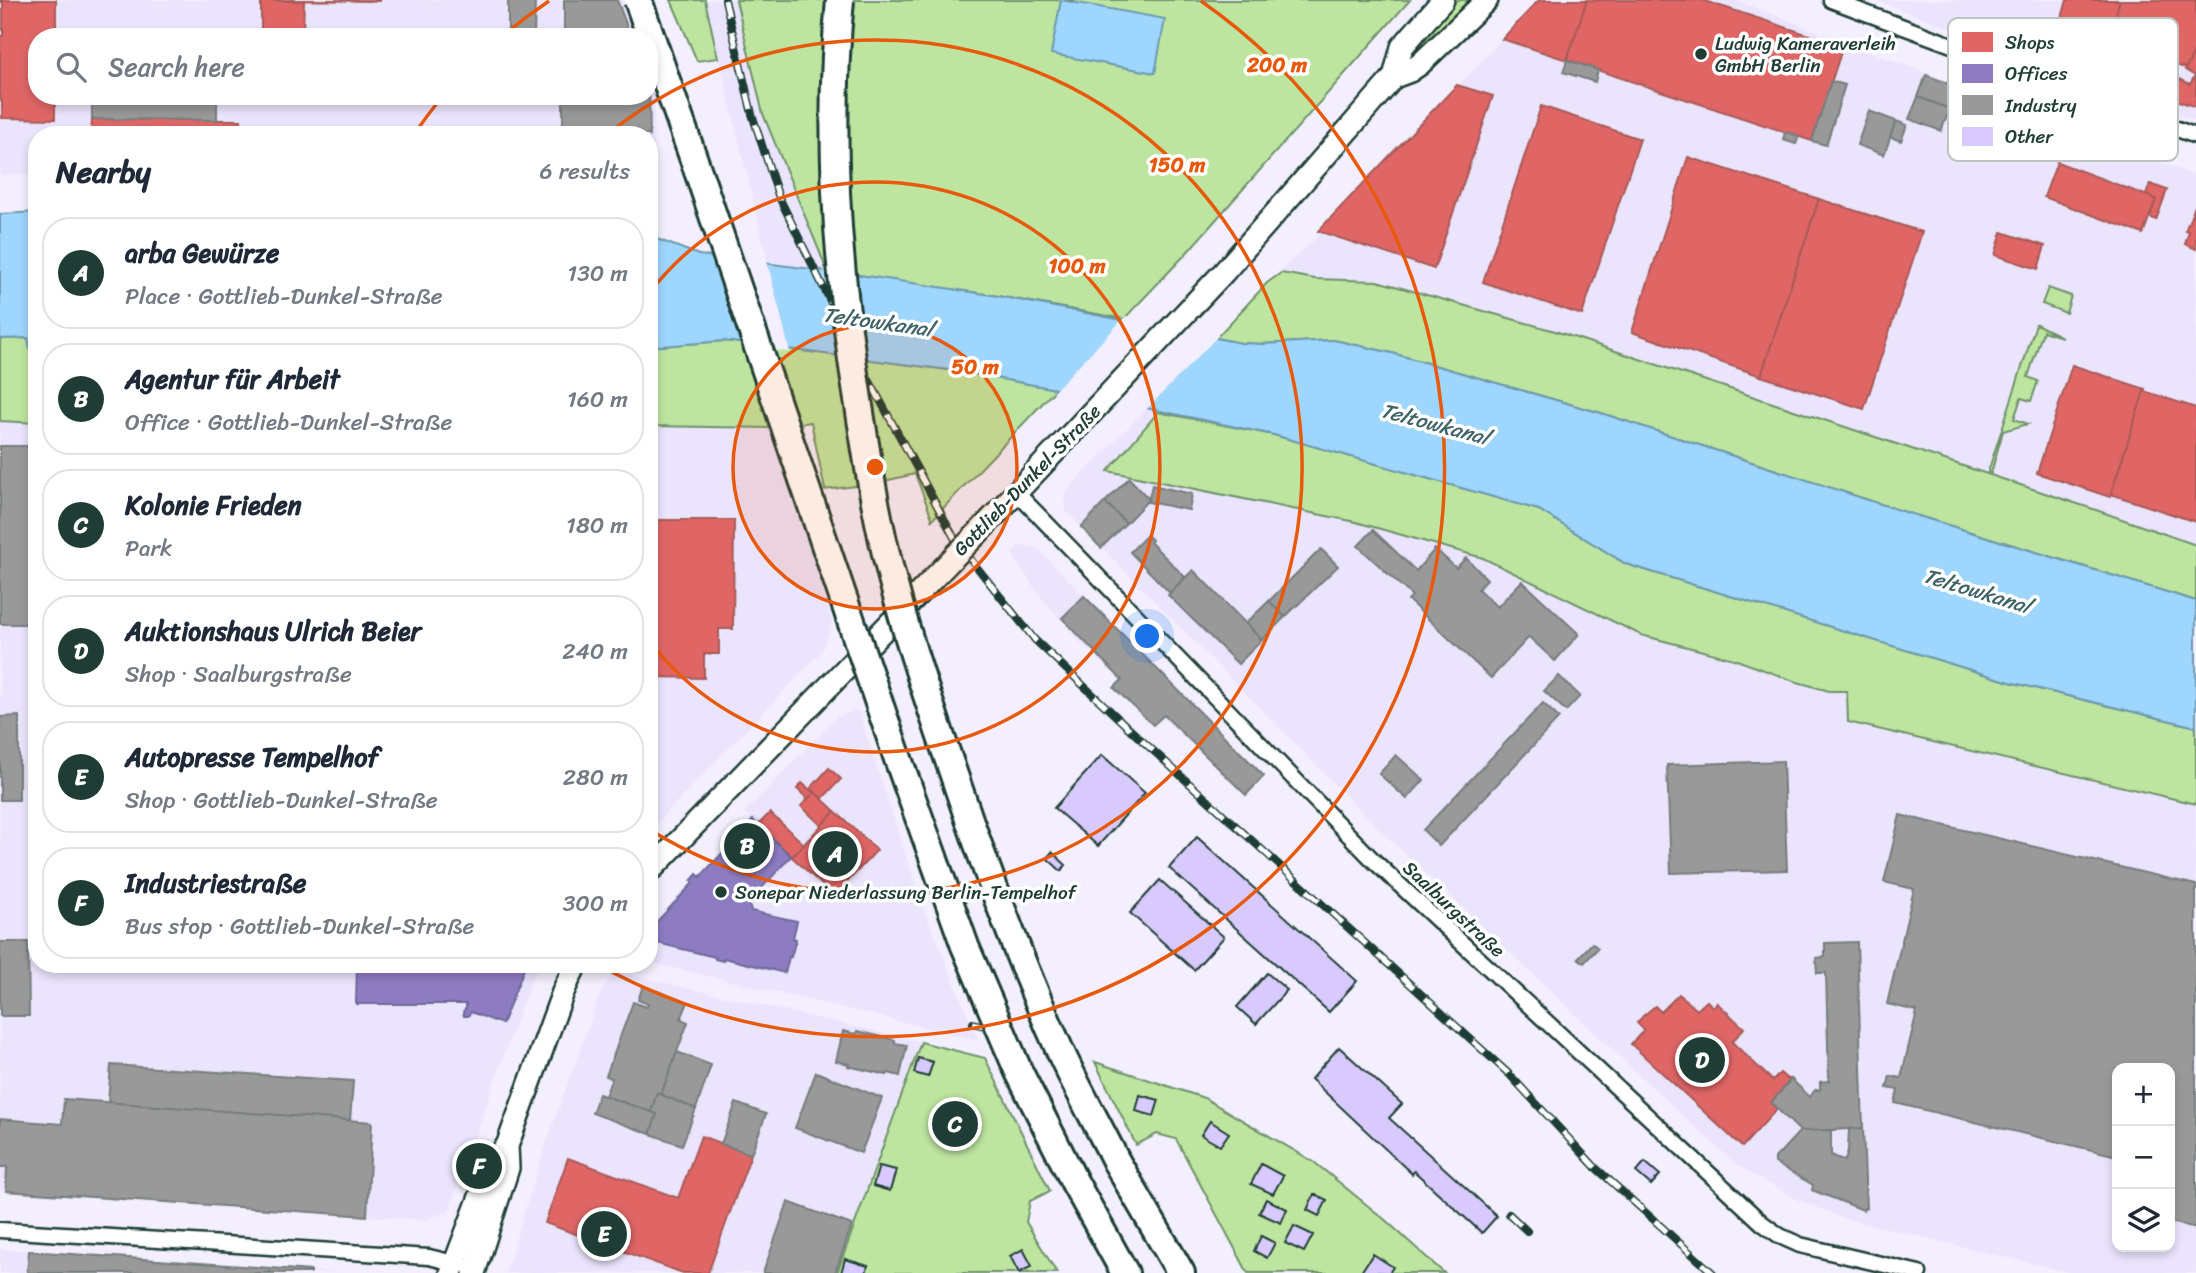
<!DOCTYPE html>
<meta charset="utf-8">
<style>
:root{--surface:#fff;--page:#f6f6f7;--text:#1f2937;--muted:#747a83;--line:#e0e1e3;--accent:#1f3d34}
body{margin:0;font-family:Sriracha,sans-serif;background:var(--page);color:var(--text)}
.controls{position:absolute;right:21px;bottom:21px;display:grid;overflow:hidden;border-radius:14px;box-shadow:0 4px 10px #0003}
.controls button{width:63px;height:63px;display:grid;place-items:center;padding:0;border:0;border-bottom:2px solid var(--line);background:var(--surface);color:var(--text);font:35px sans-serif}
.you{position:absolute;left:1148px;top:637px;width:24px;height:24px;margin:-18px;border:5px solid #fff;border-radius:50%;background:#1a73e8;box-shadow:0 0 0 10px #1a73e833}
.badge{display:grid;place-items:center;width:46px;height:46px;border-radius:50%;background:var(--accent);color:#fff;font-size:23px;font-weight:700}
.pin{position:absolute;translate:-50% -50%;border:4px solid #fff;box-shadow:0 2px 7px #0006}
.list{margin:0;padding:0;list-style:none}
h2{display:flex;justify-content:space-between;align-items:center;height:91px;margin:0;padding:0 28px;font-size:30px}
h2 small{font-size:23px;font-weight:400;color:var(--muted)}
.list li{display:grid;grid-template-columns:46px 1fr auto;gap:21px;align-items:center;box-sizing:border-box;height:112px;margin:0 14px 14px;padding:0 14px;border:2px solid var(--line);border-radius:28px}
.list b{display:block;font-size:26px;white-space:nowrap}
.list p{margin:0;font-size:23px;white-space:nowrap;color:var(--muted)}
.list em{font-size:23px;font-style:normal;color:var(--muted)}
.icon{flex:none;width:38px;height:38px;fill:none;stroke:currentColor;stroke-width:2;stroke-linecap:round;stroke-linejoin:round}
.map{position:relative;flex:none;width:2196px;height:1273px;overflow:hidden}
.search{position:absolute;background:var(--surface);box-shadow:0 4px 10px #0003;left:28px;top:28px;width:630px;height:77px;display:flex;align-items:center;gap:18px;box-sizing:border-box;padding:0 24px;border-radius:28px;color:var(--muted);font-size:26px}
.panel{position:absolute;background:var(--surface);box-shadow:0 4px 10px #0003;left:28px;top:126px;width:630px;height:847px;border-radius:28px}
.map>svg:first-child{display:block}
.built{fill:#ebe4fd;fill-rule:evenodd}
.green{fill:#bee5a0;stroke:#6e916a;stroke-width:2}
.water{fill:#9fd6fe;stroke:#6c99ad;stroke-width:2}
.pier{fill:#f3effe}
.shops{fill:#e06666;stroke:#a65a57;stroke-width:2}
.offices{fill:#8e7cc3;stroke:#6d6998;stroke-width:2}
.industry{fill:#999;stroke:#747d7b;stroke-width:2}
.building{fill:#d8cafc;stroke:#1f3d34;stroke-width:2}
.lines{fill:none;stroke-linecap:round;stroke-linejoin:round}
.street-casing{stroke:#1f3d34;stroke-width:19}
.secondary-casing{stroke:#1f3d34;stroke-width:26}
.highway-casing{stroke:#1f3d34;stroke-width:32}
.street{stroke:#fff;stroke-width:14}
.secondary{stroke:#fff;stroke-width:21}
.highway{stroke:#fff;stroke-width:26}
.rail-casing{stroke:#1f3d34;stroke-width:8}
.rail{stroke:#fff;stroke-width:5;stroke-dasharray:16;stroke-linecap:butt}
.secondary-bridge-casing{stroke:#1f3d34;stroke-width:26;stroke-linecap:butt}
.highway-bridge-casing{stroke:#1f3d34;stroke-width:32;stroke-linecap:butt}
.secondary-bridge{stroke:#fff;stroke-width:21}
.highway-bridge{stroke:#fff;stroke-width:26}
.ring{fill:none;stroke:#e8590c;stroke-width:3.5}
.poi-dot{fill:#1f3d34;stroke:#fff;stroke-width:2.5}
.labels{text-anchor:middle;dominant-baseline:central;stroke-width:7;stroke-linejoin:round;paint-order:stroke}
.poi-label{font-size:19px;fill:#1f3d34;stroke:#fff;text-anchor:start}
.street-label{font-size:19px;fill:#1f3d34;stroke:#fff}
.water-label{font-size:21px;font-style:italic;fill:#3f6366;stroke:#fff}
.key{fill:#fff;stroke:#bcc5c2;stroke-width:2}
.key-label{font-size:19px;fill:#1f3d34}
.centre{fill:#e8590c;stroke:#fff;stroke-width:3.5}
.ring-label{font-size:21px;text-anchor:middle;font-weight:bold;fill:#e8590c;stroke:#fff;stroke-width:7;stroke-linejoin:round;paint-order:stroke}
</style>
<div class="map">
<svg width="2196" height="1273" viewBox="0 0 2196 1273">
<rect width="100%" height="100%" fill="#f3effe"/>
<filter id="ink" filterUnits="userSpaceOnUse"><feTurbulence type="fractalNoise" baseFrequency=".0143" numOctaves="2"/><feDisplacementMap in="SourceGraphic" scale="14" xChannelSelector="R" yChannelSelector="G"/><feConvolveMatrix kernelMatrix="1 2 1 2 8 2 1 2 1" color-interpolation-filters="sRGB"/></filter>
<g filter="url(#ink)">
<!-- built -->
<g class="built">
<path d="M0 0H622L636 37H37V96H649V73L654 85 655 187H649V135H37V174L0 175Z"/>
<path d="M705 0H736L747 50 823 260 826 271 769 265Z"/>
<path d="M1539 0H1735L2196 176V1273H2072L1843 1218 1798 1200 1747 1171 1729 1158 1683 1116 1380 830 1066 511 1065 493 1267 283 1313 241ZM2117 1068H2170V1247H2117Z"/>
<path d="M1876 0H2196V121L1980 39Z"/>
<path d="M0 421 37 423V964H540L531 982 511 1034 449 1211 424 1220 0 1190Z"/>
<path d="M649 426 771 428 811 544 832 623 822 651 649 831Z"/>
<path d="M1019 546 1037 548 1264 776 1246 795 1162 717 1153 725 1114 688 1122 679 1081 643 1037 592 1012 554Z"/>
<path d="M858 710 923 907 978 1040 649 962V930L752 821 744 813 837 717Z"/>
<path d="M614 971 921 1042 837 1273H505L547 1141 599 997Z"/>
<path d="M0 1249 270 1268 341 1273H0Z"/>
</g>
<!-- green -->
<g class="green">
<path d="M671 0H705L718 58 697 61Z"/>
<path d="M736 0H1410L1183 257 1124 319 998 296 826 271 823 260 763 114Z"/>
<path d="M1456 0H1469L1408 65 1403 60Z"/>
<path d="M1281 273 1315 279 1377 281 1555 331 2096 510 2196 545V601L1902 511 1601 413 1392 353 1334 340 1263 344 1241 343 1216 338 1267 283Z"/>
<path d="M2048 288 2071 296 2066 313 2042 304Z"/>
<path d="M2036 324 2062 337 2043 331 2028 377 2038 381 2031 401 2021 398 2014 419 2028 424 2003 431 1991 473 1988 472Z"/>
<path d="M29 338 30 348H37V423L0 421V339Z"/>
<path d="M724 341 957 371 1056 389 931 521 932 518 915 474 871 484 825 490 811 422 771 428 649 426V347Z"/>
<path d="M1158 412 1274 435 1539 510 1626 564 2010 682 2196 727V804L1848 722 1847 691H1829L1794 681 1734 659 1641 635 1483 558 1356 522 1108 471Z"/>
<path d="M921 1042 985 1058 1050 1191 1030 1201 1026 1222 1057 1273H837Z"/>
<path d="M1095 1062 1204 1098 1314 1162 1383 1218 1444 1273H1248L1176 1139 1157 1134 1136 1145Z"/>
</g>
<!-- water -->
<g class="water">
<path d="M1061 0 1165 19 1155 73 1051 54Z"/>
<path d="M37 212V348H30L28 338 0 339V214Z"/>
<path d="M649 236 699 255 860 275 998 296 1241 343 1263 344 1334 340 1392 353 1601 413 1902 511 2196 601V727L2010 682 1626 564 1539 510 1274 435 1056 389 957 371 724 341 649 347Z"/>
</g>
<!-- pier -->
<g class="pier">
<path d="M711 253 767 261 790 352 743 346Z"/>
<path d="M824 268 856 271 867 362 836 358Z"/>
<path d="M1126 316 1219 335 1144 412 1053 392Z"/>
</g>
<!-- shops -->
<g class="shops">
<path d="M0 0H56V37H37V96H55V119L2 118V101L0 100V36H3V2H0Z"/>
<path d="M260 0H380V1Z"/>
<path d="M261 0 304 1 303 33 261 32Z"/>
<path d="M1539 0H1587L1567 60 1502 39Z"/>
<path d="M1587 0H1702L1843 46 1812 141 1567 60Z"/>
<path d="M2067 0H2120L2107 49 2057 36Z"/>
<path d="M2120 0H2196V49L2186 68 2123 51 2126 34 2112 29Z"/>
<path d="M2196 49V107L2170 98 2180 79 2190 84 2195 76 2185 70Z"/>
<path d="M1457 85 1493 96 1434 269 1318 231Z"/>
<path d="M1541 106 1640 139 1582 315 1483 282Z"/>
<path d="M92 119 241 120V135H91Z"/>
<path d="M1688 157 1819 199 1761 376 1632 332Z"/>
<path d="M2057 162 2156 199 2143 234 2044 197Z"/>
<path d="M2150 184 2167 190 2156 220 2150 217 2156 199 2146 195Z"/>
<path d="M1819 199 1922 232 1864 409 1761 376Z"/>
<path d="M2196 204V249L2185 244 2189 232 2185 231Z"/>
<path d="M2002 232 2045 246 2038 269 1995 255Z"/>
<path d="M2072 365 2145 389 2110 497 2037 473Z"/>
<path d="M2144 391 2196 408V522L2111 494Z"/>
<path d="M649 520H734L733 629H719V654H704V678L649 677Z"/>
<path d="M829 768 841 779 822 799 811 788Z"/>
<path d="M802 783 814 793 808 799 797 789Z"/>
<path d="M815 792 835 811 822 826 801 806Z"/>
<path d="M835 811 877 850 834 896 792 857Z"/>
<path d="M770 813 804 844 792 857 758 825Z"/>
<path d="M1679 994 1697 1010 1707 1001 1713 1007 1717 1003 1744 1028 1732 1042 1773 1081 1780 1073 1787 1079H1791L1771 1103 1777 1109 1742 1147 1631 1044 1644 1030 1637 1023 1643 1016 1655 1006 1661 1012Z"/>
<path d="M701 1136 751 1154 708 1273H683L545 1223 568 1158 678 1198Z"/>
</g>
<!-- offices -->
<g class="offices">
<path d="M753 820 791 856 749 902 751 911 797 921 793 938 796 939 791 957H789L785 973 724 958 723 961 715 959V957L649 941V930L693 883 691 881 697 874 700 877Z"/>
<path d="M357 964H526L502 1024 471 1012 468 1016H464L463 1012 466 1008V1004H356Z"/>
</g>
<!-- industry -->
<g class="industry">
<path d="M508 0H535L534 36 508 35Z"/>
<path d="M564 0H617L631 37H564Z"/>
<path d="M1567 60 1598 70 1595 82 1563 72Z"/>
<path d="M1926 75 1958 87 1950 109 1918 97Z"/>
<path d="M1831 81 1845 85 1826 145 1812 141Z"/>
<path d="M649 86 650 137 649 135H563V96H649Z"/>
<path d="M92 96H217V120L92 119Z"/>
<path d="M1918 97 1950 109 1941 131 1909 119Z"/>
<path d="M1869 111 1896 121 1884 155 1857 145Z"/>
<path d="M1896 121 1907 125 1901 141 1890 137Z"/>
<path d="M1785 132 1799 136 1796 144 1783 140Z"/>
<rect x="0" y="446" width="37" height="178"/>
<path d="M1129 478 1149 499 1126 523 1105 502Z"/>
<path d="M1152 485 1192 494 1189 510 1148 502Z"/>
<path d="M1105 502 1126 523 1101 548 1081 527Z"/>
<path d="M1373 530 1416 571 1435 549 1456 568 1466 558 1487 579 1478 589 1497 607 1522 581 1579 634 1555 661 1529 637 1491 678 1408 600 1412 596 1358 546Z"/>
<path d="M1147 535 1152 540 1150 542 1185 577 1170 593 1130 552Z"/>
<path d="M1321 549 1338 566 1285 617 1269 601Z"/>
<path d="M1193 570 1262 640 1238 664 1168 595Z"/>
<path d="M1084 596 1264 776 1246 795 1164 715 1153 725 1114 688 1122 680 1062 618Z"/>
<path d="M1269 601 1285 617 1262 640 1246 623Z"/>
<path d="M1559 676 1580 696 1566 711 1544 691Z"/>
<path d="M1543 703 1559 718 1439 846 1423 830Z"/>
<path d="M19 716V800H0V717Z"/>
<path d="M1396 755 1424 780 1407 799 1379 774Z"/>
<path d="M1783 761 1787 870 1671 873 1667 765Z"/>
<path d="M1900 815 2196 885V1228L2170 1222V1068H2117V1156L1895 1103 1898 1090 1887 1088 1890 1076 1901 1078 1917 1011 1887 1004 1914 889 1884 882Z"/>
<path d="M0 942H28L29 1016H0Z"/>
<path d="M1857 942 1863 1128 1801 1132 1771 1103 1791 1079 1810 1097 1815 1090H1820V1082L1829 1081 1826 973H1817L1816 958 1825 957V943Z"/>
<path d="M1592 943 1598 948 1584 963 1578 958Z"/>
<path d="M643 986 688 1002 681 1019 688 1022 661 1095 657 1093 651 1112 605 1096 612 1078 606 1076 633 1002 647 1007 648 1004 638 1000Z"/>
<path d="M843 1031 856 1034 857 1031 895 1040V1043L907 1045 900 1076 888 1073 887 1075 848 1066 849 1064 836 1061Z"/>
<path d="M677 1052 711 1065 696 1109 661 1095Z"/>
<path d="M111 1065 353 1081 350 1121 108 1103Z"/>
<path d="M816 1072 882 1098 861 1153 795 1128Z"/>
<path d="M657 1093 696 1109 682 1145 650 1134 657 1114 651 1112Z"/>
<path d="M599 1094 657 1114 650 1134 592 1113Z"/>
<path d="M64 1099 372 1122 367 1216 6 1191 7 1167H0V1119L62 1124Z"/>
<path d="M736 1103 766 1114 751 1154 721 1144Z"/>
<path d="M1863 1128 1866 1208H1864L1863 1210 1812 1190 1813 1185 1775 1163V1158L1800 1131 1831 1130V1155L1845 1161 1848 1150 1849 1129Z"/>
<path d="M788 1202 852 1225 835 1273H763Z"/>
<path d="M29 1251 270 1268V1273H27Z"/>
<path d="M270 1268 311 1271V1273H270Z"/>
</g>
<!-- building -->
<g class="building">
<path d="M1102 755 1145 793 1098 846 1054 808Z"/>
<path d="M1197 837 1357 981 1329 1012 1169 868Z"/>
<path d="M1052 852 1066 865 1061 871 1047 858Z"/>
<path d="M1160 880 1224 937 1194 970 1130 913Z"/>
<path d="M1267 973 1287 990 1256 1024 1237 1007Z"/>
<path d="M1339 1047 1402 1104 1389 1118 1497 1216 1482 1233 1414 1171 1412 1174 1311 1079Z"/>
<path d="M918 1058 933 1062 928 1077 914 1073Z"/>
<path d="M1140 1095 1159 1100 1154 1116 1136 1111Z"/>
<path d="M1210 1121 1229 1133 1220 1146 1201 1135Z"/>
<path d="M1645 1162 1660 1175 1651 1185 1636 1172Z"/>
<path d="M1261 1164 1283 1176 1273 1194 1251 1184Z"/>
<path d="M879 1166 896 1170 890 1191 873 1186Z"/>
<path d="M1314 1194 1327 1200 1319 1216 1307 1210Z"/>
<path d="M1266 1199 1287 1209 1281 1223 1259 1213Z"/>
<path d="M1294 1226 1313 1235 1304 1252 1285 1243Z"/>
<path d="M1261 1236 1275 1243 1267 1258 1254 1251Z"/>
<path d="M1023 1249 1032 1266 1019 1273 1010 1256Z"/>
<path d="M1373 1254 1393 1267 1389 1273 1361 1272Z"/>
<path d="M845 1259 868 1266 866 1273H841Z"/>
</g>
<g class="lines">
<defs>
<g id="street">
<path d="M1831 0 2196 136"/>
<path d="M1016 492 1373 860 1762 1223 1780 1236 1800 1245 1919 1273"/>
<path d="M0 1230 429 1257 462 1265"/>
</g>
<g id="secondary">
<path d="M1394 77 1402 47 1443 0"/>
<path d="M977 534 1224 272 1394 77 1410 71 1420 64 1487 0"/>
<path d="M649 872 955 556"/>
<path d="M451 1273 494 1160 507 1146"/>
<path d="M474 1273 508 1168 507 1146 563 992 576 964"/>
</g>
<g id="highway">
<path d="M1116 1161 1181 1273"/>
<path d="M1075 1183 1125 1273"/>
</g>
</defs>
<!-- street casing -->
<use href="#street" class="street-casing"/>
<!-- secondary casing -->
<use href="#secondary" class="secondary-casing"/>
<!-- highway casing -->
<use href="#highway" class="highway-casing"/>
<!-- street -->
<use href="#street" class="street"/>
<!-- secondary -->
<use href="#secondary" class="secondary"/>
<!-- highway -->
<use href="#highway" class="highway"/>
<defs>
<g id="rail">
<path d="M725 0 752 114 778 195 867 376 956 541 1035 640 1136 735 1509 1074 1596 1168 1713 1273"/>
<path d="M973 1023 984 1026"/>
<path d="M1509 1214 1527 1231"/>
</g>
</defs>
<!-- rail casing -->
<use href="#rail" class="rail-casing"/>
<!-- rail -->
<use href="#rail" class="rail"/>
<defs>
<path id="secondary-bridge" d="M955 556 977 534"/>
<g id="highway-bridge">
<path d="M638 0 700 177 897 756 965 946 1018 1070 1075 1183"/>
<path d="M840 0C827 136 837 271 859 406 868 464 877 521 892 578 910 647 933 714 956 781 987 873 1021 965 1061 1053 1078 1090 1098 1125 1116 1161"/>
</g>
</defs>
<!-- secondary-bridge casing -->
<use href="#secondary-bridge" class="secondary-bridge-casing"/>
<!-- highway-bridge casing -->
<use href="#highway-bridge" class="highway-bridge-casing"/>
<!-- secondary-bridge -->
<use href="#secondary-bridge" class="secondary-bridge"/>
<!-- highway-bridge -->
<use href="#highway-bridge" class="highway-bridge"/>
</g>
</g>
<!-- distance rings -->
<circle cx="875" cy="467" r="142" fill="#e8590c" fill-opacity=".12"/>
<g class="ring">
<circle cx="875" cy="467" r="142"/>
<path d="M650 292A285 285 0 1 1 650 642"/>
<path d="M609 133A427 427 0 1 1 652 831"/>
<path d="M415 133A569 569 0 0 1 442 97M505 34A569 569 0 0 1 549 1M1201 1A569 569 0 0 1 599 965"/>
</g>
<!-- markers -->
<g class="poi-dot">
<circle cx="1701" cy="54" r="7"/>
<circle cx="721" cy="892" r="7"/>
</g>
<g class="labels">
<!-- poi labels -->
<g class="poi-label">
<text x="1715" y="43">Ludwig Kameraverleih<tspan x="1715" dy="22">GmbH Berlin</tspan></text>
<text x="735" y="892">Sonepar Niederlassung Berlin-Tempelhof</text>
</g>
<!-- street labels -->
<g class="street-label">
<text transform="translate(1027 480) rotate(-46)">Gottlieb-Dunkel-Straße</text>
<text transform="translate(1454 909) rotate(43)">Saalburgstraße</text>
</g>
<!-- water labels -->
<g class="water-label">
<text transform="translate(878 322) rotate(8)">Teltowkanal</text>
<text transform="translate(1435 424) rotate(15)">Teltowkanal</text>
<text transform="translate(1977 591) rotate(17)">Teltowkanal</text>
</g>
</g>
<!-- legend -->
<rect x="1948" y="18" width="230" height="143" rx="10" class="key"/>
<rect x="1962" y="32" width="31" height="20" fill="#e06666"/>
<rect x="1962" y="64" width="31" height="19" fill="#8e7cc3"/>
<rect x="1962" y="95" width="31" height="20" fill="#999"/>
<rect x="1962" y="127" width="31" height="19" fill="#d8cafc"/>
<g class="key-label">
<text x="2005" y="49">Shops</text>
<text x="2005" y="80">Offices</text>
<text x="2005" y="112">Industry</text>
<text x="2005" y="143">Other</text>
</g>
<circle cx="875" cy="467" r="10" class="centre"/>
<g class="ring-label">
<text x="1277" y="72">200 m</text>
<text x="1177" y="172">150 m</text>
<text x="1077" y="273">100 m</text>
<text x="975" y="374">50 m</text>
</g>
</svg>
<div class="controls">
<button>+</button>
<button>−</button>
<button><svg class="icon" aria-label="layers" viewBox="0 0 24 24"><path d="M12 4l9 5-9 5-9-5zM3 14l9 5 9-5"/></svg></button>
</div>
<div class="you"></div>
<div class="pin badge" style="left:835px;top:854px">A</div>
<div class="pin badge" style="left:747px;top:846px">B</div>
<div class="pin badge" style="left:955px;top:1124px">C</div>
<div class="pin badge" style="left:1702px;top:1060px">D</div>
<div class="pin badge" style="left:604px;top:1234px">E</div>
<div class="pin badge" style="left:479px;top:1166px">F</div>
<div class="search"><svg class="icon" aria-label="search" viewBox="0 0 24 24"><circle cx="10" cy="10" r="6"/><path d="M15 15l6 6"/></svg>Search here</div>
<section class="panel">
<h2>Nearby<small>6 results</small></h2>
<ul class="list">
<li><span class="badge">A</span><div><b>arba Gewürze</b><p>Place · Gottlieb-Dunkel-Straße</p></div><em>130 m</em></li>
<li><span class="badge">B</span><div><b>Agentur für Arbeit</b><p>Office · Gottlieb-Dunkel-Straße</p></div><em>160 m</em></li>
<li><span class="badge">C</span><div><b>Kolonie Frieden</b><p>Park</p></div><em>180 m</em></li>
<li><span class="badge">D</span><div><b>Auktionshaus Ulrich Beier</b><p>Shop · Saalburgstraße</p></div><em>240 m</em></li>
<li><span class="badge">E</span><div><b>Autopresse Tempelhof</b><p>Shop · Gottlieb-Dunkel-Straße</p></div><em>280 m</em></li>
<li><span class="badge">F</span><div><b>Industriestraße</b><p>Bus stop · Gottlieb-Dunkel-Straße</p></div><em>300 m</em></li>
</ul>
</section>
</div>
